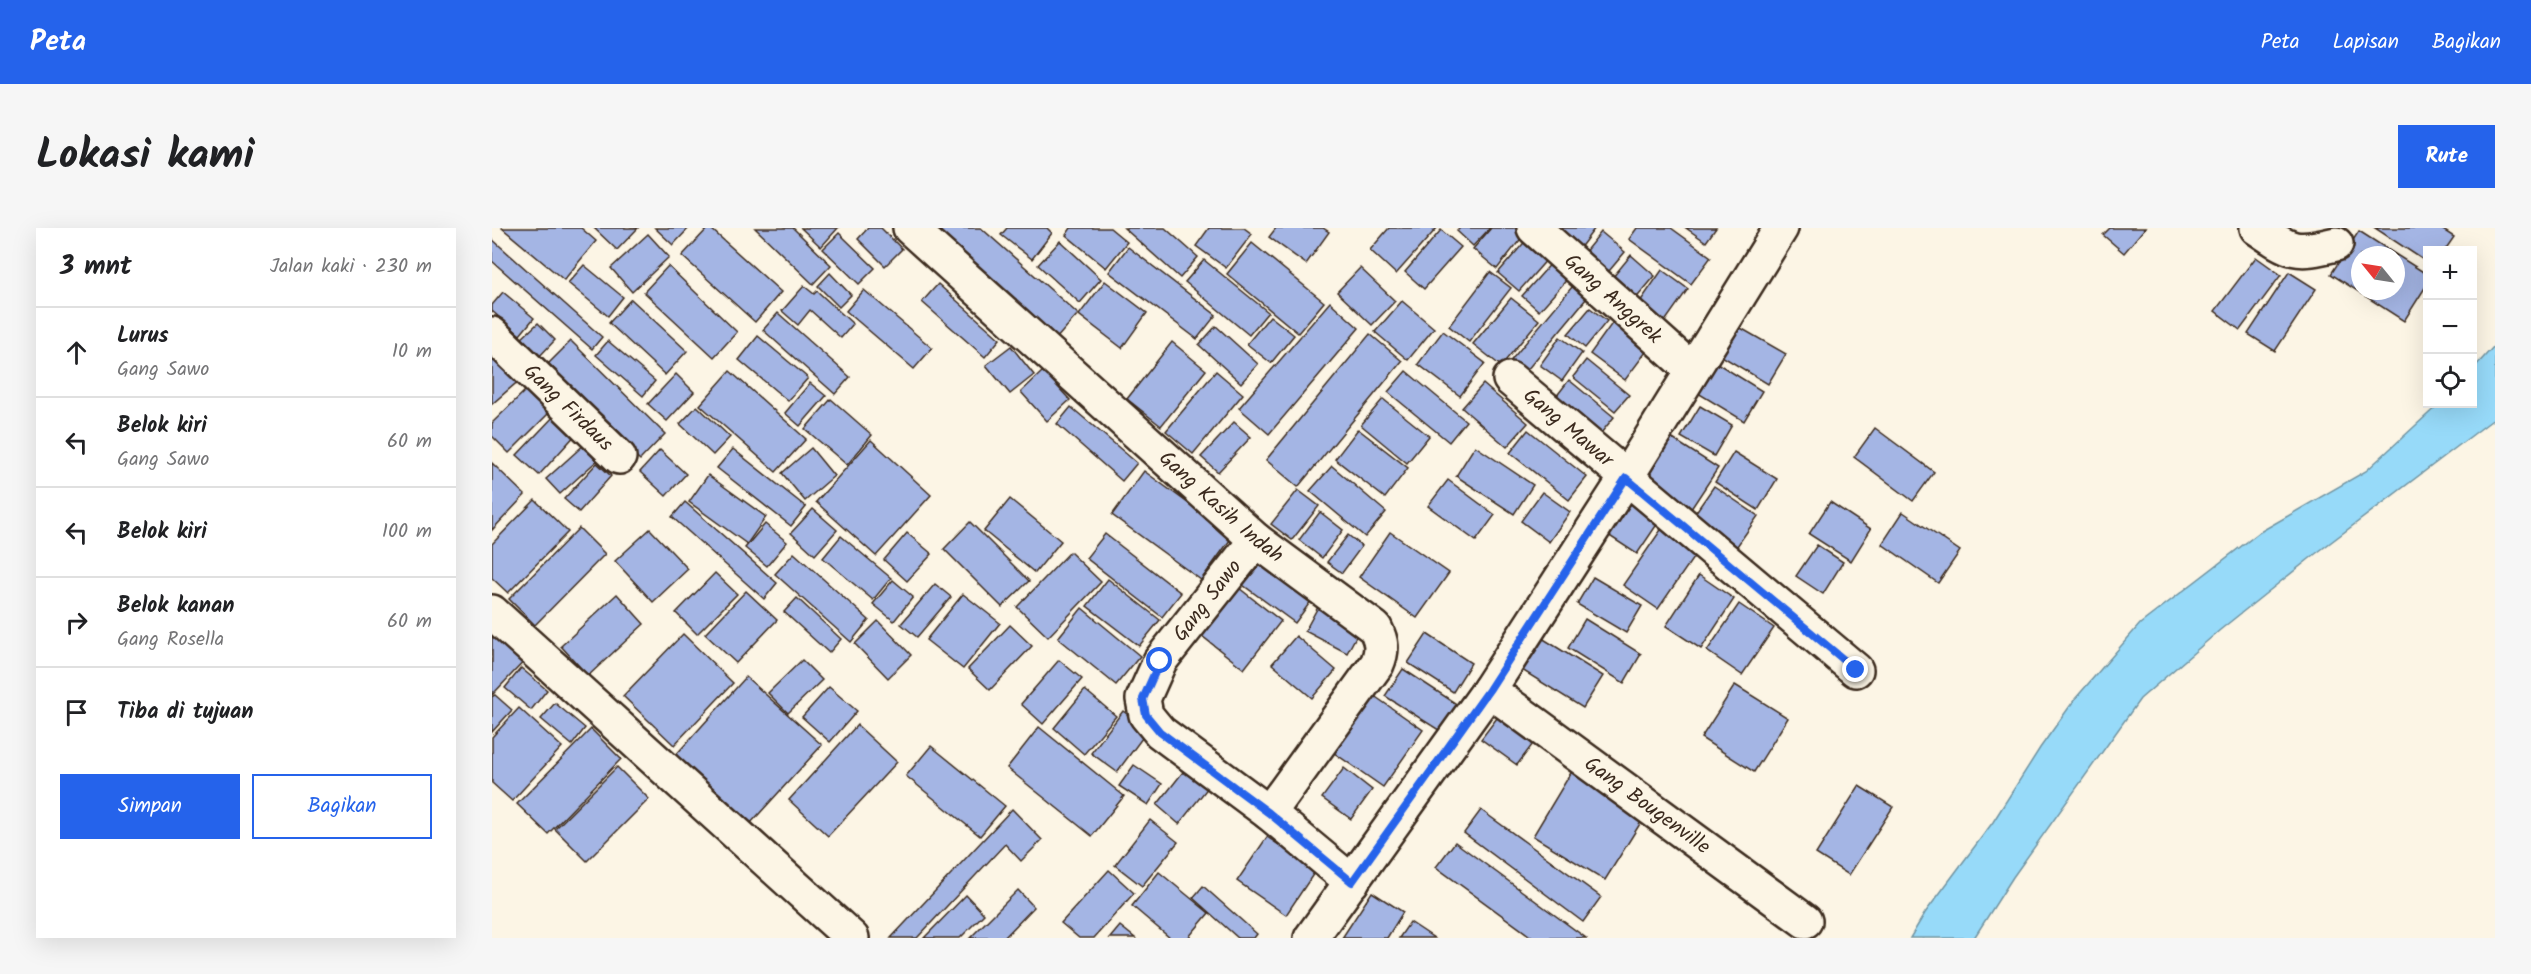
<!DOCTYPE html>
<html lang="id">
<meta charset="utf-8">
<style>
:root{--surface:#fff;--page:#f6f6f6;--text:#202124;--muted:#757577;--line:#e0e0e0;--accent:#2563eb}
body{margin:0;font-family:Kalam,sans-serif;background:var(--page);color:var(--text)}
.controls{position:absolute;right:18px;top:18px;display:grid;overflow:hidden;border-radius:0px;box-shadow:0 6px 24px #0002}
.controls button{width:54px;height:54px;display:grid;place-items:center;padding:0;border:0;border-bottom:2px solid var(--line);background:var(--surface);color:var(--text);font:30px sans-serif}
.compass{position:absolute;left:1859px;top:18px;width:54px;height:54px;border-radius:50%;background:var(--surface);box-shadow:0 6px 24px #0002;rotate:300deg}
.stop{position:absolute;width:18px;height:18px;margin:-14px;border:4px solid #2563eb;border-radius:50%;background:#fff}
.stop.end{background:#2563eb;border-color:#fff;box-shadow:0 2px 6px #0008}
.list{margin:0;padding:0;list-style:none}
h2{display:flex;justify-content:space-between;align-items:center;height:78px;margin:0;padding:0 24px;font-size:26px}
h2 small{font-size:20px;font-weight:400;color:var(--muted)}
.list li{display:grid;grid-template-columns:39px 1fr auto;gap:18px;align-items:center;box-sizing:border-box;height:90px;padding:0 24px;border-top:2px solid var(--line)}
.list b{display:block;font-size:22px;white-space:nowrap}
.list p{margin:0;font-size:20px;white-space:nowrap;color:var(--muted)}
.list em{font-size:20px;font-style:normal;color:var(--muted)}
.actions{display:flex;gap:12px;padding:18px 24px}
.actions a{flex:1;padding:14px 0;border:2px solid var(--accent);border-radius:0px;text-align:center;font-size:21px;color:var(--accent)}
.actions .main{background:var(--accent);color:#fff}
.icon{flex:none;width:33px;height:33px;fill:none;stroke:currentColor;stroke-width:2;stroke-linecap:round;stroke-linejoin:round}
.map{position:relative;flex:none;width:2003px;height:710px;overflow:hidden;border-radius:0px}
header{display:flex;align-items:center;gap:36px;box-sizing:border-box;height:84px;padding:0 30px;background:var(--accent);color:#fff}
header strong{font-size:28px}
nav{display:flex;gap:33px;margin-inline-start:auto;font-size:21px}
.intro{display:flex;align-items:center;justify-content:space-between;box-sizing:border-box;height:144px;padding:0 36px}
h1{margin:0;font-size:42px}
.button{padding:15px 27px;border-radius:0px;background:var(--accent);color:#fff;font-size:21px;font-weight:700}
main{display:flex;gap:36px;padding:0 36px}
aside{flex:1;background:var(--surface);border-radius:0px;box-shadow:0 6px 24px #0002}
.map>svg:first-child{display:block}
.water{fill:#97daf9;stroke:#7294a1;stroke-width:1.5}
.building{fill:#a4b5e4;stroke:#3b2a1e;stroke-width:1.5;fill-rule:evenodd}
.lines{fill:none;stroke-linecap:round;stroke-linejoin:round}
.street-casing{stroke:#3b2a1e;stroke-width:38}
.street{stroke:#fcf5e5;stroke-width:33}
.route{stroke:#2563eb;stroke-width:8}
.labels{text-anchor:middle;dominant-baseline:central;stroke-width:6;stroke-linejoin:round;paint-order:stroke}
.street-label{font-size:21px;fill:#3b2a1e;stroke:#fcf5e5}
</style>
<header>
<strong>Peta</strong>
<nav><a>Peta</a><a>Lapisan</a><a>Bagikan</a></nav>
</header>
<div class="intro"><h1>Lokasi kami</h1><a class="button">Rute</a></div>
<main>
<aside>
<h2>3 mnt<small>Jalan kaki · 230 m</small></h2>
<ul class="list">
<li><svg class="icon" aria-label="ahead" viewBox="0 0 24 24"><path d="M12 20V5M6 11l6-6 6 6"/></svg><div><b>Lurus</b><p>Gang Sawo</p></div><em>10 m</em></li>
<li><svg class="icon" aria-label="left" viewBox="0 0 24 24"><path d="M17 20v-9H6M10 6l-5 5 5 5"/></svg><div><b>Belok kiri</b><p>Gang Sawo</p></div><em>60 m</em></li>
<li><svg class="icon" aria-label="left" viewBox="0 0 24 24"><path d="M17 20v-9H6M10 6l-5 5 5 5"/></svg><div><b>Belok kiri</b></div><em>100 m</em></li>
<li><svg class="icon" aria-label="right" viewBox="0 0 24 24"><path d="M7 20v-9h11M14 6l5 5-5 5"/></svg><div><b>Belok kanan</b><p>Gang Rosella</p></div><em>60 m</em></li>
<li><svg class="icon" aria-label="arrive" viewBox="0 0 24 24"><path d="M6 21V4h12l-3 4 3 4H6"/></svg><div><b>Tiba di tujuan</b></div></li>
</ul>
<div class="actions"><a class="main">Simpan</a><a>Bagikan</a></div>
</aside>
<div class="map">
<svg width="2003" height="710" viewBox="0 0 2003 710">
<rect width="100%" height="100%" fill="#fcf5e5"/>
<filter id="ink" filterUnits="userSpaceOnUse"><feTurbulence type="fractalNoise" baseFrequency=".0167" numOctaves="2"/><feDisplacementMap in="SourceGraphic" scale="12" xChannelSelector="R" yChannelSelector="G"/><feConvolveMatrix kernelMatrix="1 2 1 2 8 2 1 2 1" color-interpolation-filters="sRGB"/></filter>
<g filter="url(#ink)">
<!-- water -->
<path class="water" d="M2003 117V190L1822 327 1728 402 1648 471 1521 649 1482 710H1418L1433 685 1501 594 1548 520 1583 471 1648 396 1768 304 1874 243 1947 176H1980L1981 141Z"/>
<!-- building -->
<g class="building">
<path d="M10 0H89L104 13 72 52Z"/>
<path d="M102 0H146L125 22Z"/>
<path d="M163 0H197L181 17Z"/>
<path d="M216 0H218L289 64 263 94 190 28Z"/>
<path d="M263 0H301L339 37 321 56Z"/>
<path d="M309 0H346L329 19Z"/>
<path d="M376 0H389L410 21 393 38 366 11Z"/>
<path d="M446 0H489L586 86 563 112 442 4Z"/>
<path d="M515 0H555L560 5 540 31 509 7Z"/>
<path d="M579 0H618L635 14 614 40 574 7Z"/>
<path d="M632 0H673L706 29 688 50Z"/>
<path d="M717 0H752L760 6 734 40 704 18Z"/>
<path d="M784 0H831L837 4 814 36 777 9Z"/>
<path d="M897 0H945L904 46 878 22Z"/>
<path d="M968 0H998L981 18 965 3Z"/>
<path d="M999 0H1032L1035 3 1005 41 981 21Z"/>
<path d="M1058 0H1103L1081 29Z"/>
<path d="M1145 0H1179L1219 29 1199 56 1137 11Z"/>
<path d="M1194 0H1224L1214 14Z"/>
<path d="M1618 0H1653L1632 25 1611 7Z"/>
<path d="M1883 0H1948L1962 9 1953 22H1936V35Z"/>
<path d="M949 2 969 19 932 61 913 44Z"/>
<path d="M1867 3 1936 47V55L1912 93 1839 46ZM1868 27H1904V63H1868Z"/>
<path d="M1109 4 1133 24 1107 55 1083 36Z"/>
<path d="M347 5 383 40 367 56 331 21Z"/>
<path d="M156 6 177 29 140 64 119 40Z"/>
<path d="M1036 10 1057 29 1027 63 1006 45Z"/>
<path d="M0 11 110 109 100 121 0 33Z"/>
<path d="M568 13 609 51 588 75 546 37Z"/>
<path d="M760 15 832 74 806 105 735 46Z"/>
<path d="M636 19 724 87 705 111 617 44Z"/>
<path d="M1139 27 1163 48 1136 80 1112 60Z"/>
<path d="M1764 29 1789 47 1748 102 1723 83Z"/>
<path d="M712 32 776 84 757 107 693 54Z"/>
<path d="M1062 32 1079 47 1047 83 1030 68Z"/>
<path d="M92 37 131 69 116 88 76 55Z"/>
<path d="M176 38 245 104 222 129 152 64Z"/>
<path d="M868 40 903 73 880 97 845 64Z"/>
<path d="M1170 42 1196 61 1167 102 1141 84Z"/>
<path d="M998 44 1019 60 977 114 957 98Z"/>
<path d="M1797 44 1824 61 1783 123 1756 106Z"/>
<path d="M338 45 359 67 347 79 326 58Z"/>
<path d="M1090 47 1104 59 1030 148 1016 136Z"/>
<path d="M613 53 655 85 630 120 587 87Z"/>
<path d="M446 56 508 111 493 129 430 74Z"/>
<path d="M312 58 322 66 325 63 361 96 349 110 318 82 306 97 290 83Z"/>
<path d="M372 62 440 120 422 141 354 83Z"/>
<path d="M11 64 42 90 28 107 0 83V77Z"/>
<path d="M1019 70 1047 92 1009 138 981 116Z"/>
<path d="M139 71 195 123 173 147 117 95Z"/>
<path d="M910 73 942 100 916 132 883 104Z"/>
<path d="M838 74 867 100 777 206 747 180Z"/>
<path d="M1098 80 1115 93 1093 120 1076 106Z"/>
<path d="M286 85 358 149 343 166 271 102Z"/>
<path d="M778 88 802 107 779 135 755 116Z"/>
<path d="M1121 94 1157 120 1133 152 1098 126Z"/>
<path d="M46 95 63 112 45 131 27 113Z"/>
<path d="M1240 95 1294 126 1276 156 1223 124Z"/>
<path d="M724 98 766 136 749 155 707 117Z"/>
<path d="M951 103 993 135 968 168 926 136Z"/>
<path d="M878 106 910 133 806 259 774 232Z"/>
<path d="M266 108 316 150 296 173 247 132Z"/>
<path d="M1068 109 1090 125 1070 153 1048 137Z"/>
<path d="M79 113 173 206 148 232 53 139Z"/>
<path d="M116 113 163 153 151 168 104 127Z"/>
<path d="M680 114 714 142 669 198 635 171Z"/>
<path d="M519 118 542 147 518 166 494 137Z"/>
<path d="M0 128 30 150 0 176Z"/>
<path d="M1094 132 1137 167 1123 183 1081 149Z"/>
<path d="M1220 132 1270 163 1252 193 1201 162Z"/>
<path d="M238 143 314 211 284 244 208 177Z"/>
<path d="M551 143 578 172 555 193 529 164Z"/>
<path d="M724 143 751 166 701 226 674 203Z"/>
<path d="M914 143 974 193 957 214 896 164Z"/>
<path d="M184 146 202 164 175 193 156 176Z"/>
<path d="M1077 152 1122 189 1105 210 1060 174Z"/>
<path d="M318 155 334 168 308 198 293 185Z"/>
<path d="M991 156 1036 195 1015 219 970 180Z"/>
<path d="M34 162 57 185 17 225 0 208V195Z"/>
<path d="M339 171 380 207 355 237 313 201Z"/>
<path d="M891 171 937 208 915 235 869 197Z"/>
<path d="M205 178 238 209 221 227 188 196Z"/>
<path d="M1208 178 1240 197 1222 228 1189 209Z"/>
<path d="M579 179 645 235 630 253 565 196Z"/>
<path d="M65 185 86 204 47 247 25 227Z"/>
<path d="M742 194 759 209 726 244 709 229Z"/>
<path d="M1383 200 1442 244 1421 273 1362 229Z"/>
<path d="M866 201 916 240 893 270 843 231Z"/>
<path d="M1036 202 1095 249 1077 272 1018 225Z"/>
<path d="M1173 206 1226 240 1197 284 1144 250Z"/>
<path d="M379 212 439 267 384 328 324 274Z"/>
<path d="M95 214 109 229 68 266 54 251Z"/>
<path d="M983 218 1041 257 1022 286 964 248Z"/>
<path d="M319 220 342 248 313 273 290 245Z"/>
<path d="M241 221 314 279 299 298 225 240Z"/>
<path d="M168 222 194 246 174 268 148 244Z"/>
<path d="M1242 224 1285 251 1266 282 1223 254Z"/>
<path d="M0 235 33 267 0 302Z"/>
<path d="M105 235 119 248 87 284 72 271Z"/>
<path d="M840 238 894 284 873 309 818 263Z"/>
<path d="M652 243 741 308 709 352 620 287Z"/>
<path d="M216 247 274 289 255 316 197 274Z"/>
<path d="M956 252 1003 287 984 313 936 278Z"/>
<path d="M1222 258 1266 288 1243 321 1199 291Z"/>
<path d="M806 262 827 278 800 312 779 296Z"/>
<path d="M1050 264 1078 284 1057 314 1029 293Z"/>
<path d="M518 271 569 313 543 345 492 303Z"/>
<path d="M43 272 76 304 16 365 0 350V316Z"/>
<path d="M1139 272 1168 292 1145 326 1116 307Z"/>
<path d="M193 274 285 355 272 371 180 289Z"/>
<path d="M1338 274 1379 301 1359 333 1317 306Z"/>
<path d="M321 281 345 302 323 327 299 305Z"/>
<path d="M828 284 851 302 830 330 807 312Z"/>
<path d="M1411 284 1468 323 1446 355 1390 316Z"/>
<path d="M1175 293 1210 317 1166 381 1131 357Z"/>
<path d="M478 294 537 353 510 379 452 321Z"/>
<path d="M273 296 295 314 275 338 253 320Z"/>
<path d="M87 300 113 326 43 397 17 371Z"/>
<path d="M158 301 196 341 161 374 123 333Z"/>
<path d="M898 304 957 345 925 390 867 349Z"/>
<path d="M415 305 440 326 415 353 392 332Z"/>
<path d="M613 306 689 365 670 389 594 330Z"/>
<path d="M856 307 870 318 850 345 835 334Z"/>
<path d="M349 308 399 350 381 372 331 330Z"/>
<path d="M1325 317 1351 334 1331 366 1304 348Z"/>
<path d="M766 322 825 365 803 395 744 352Z"/>
<path d="M578 324 609 354 556 409 525 379Z"/>
<path d="M302 325 377 392 359 414 283 346Z"/>
<path d="M223 345 245 366 205 406 184 385Z"/>
<path d="M1207 347 1242 371 1209 421 1174 398Z"/>
<path d="M1101 349 1150 378 1134 405 1085 376Z"/>
<path d="M616 351 668 392 647 418 595 378Z"/>
<path d="M401 352 421 369 402 393 381 376Z"/>
<path d="M443 356 459 369 425 409 409 396Z"/>
<path d="M747 360 789 393 752 441 710 408Z"/>
<path d="M254 363 285 392 244 435 213 406Z"/>
<path d="M125 366 152 396 96 448 69 418Z"/>
<path d="M471 366 508 395 471 441 434 412Z"/>
<path d="M305 370 349 411 337 425 292 384Z"/>
<path d="M1247 376 1282 400 1250 447 1215 423Z"/>
<path d="M826 379 868 401 855 425 813 403Z"/>
<path d="M590 380 648 428 624 457 566 410Z"/>
<path d="M1093 391 1149 426 1132 455 1076 420Z"/>
<path d="M386 393 419 427 396 450 363 416Z"/>
<path d="M518 397 540 418 498 462 476 441Z"/>
<path d="M0 401 39 426 0 467Z"/>
<path d="M191 406 241 455 182 517 131 468Z"/>
<path d="M935 406 979 435 961 464 916 435Z"/>
<path d="M804 408 844 442 820 470 780 436Z"/>
<path d="M1050 410 1111 448 1091 480 1030 442Z"/>
<path d="M310 432 330 452 296 485 276 465Z"/>
<path d="M567 432 590 451 551 496 529 476Z"/>
<path d="M29 440 55 462 39 482 13 460Z"/>
<path d="M911 441 969 479 953 506 893 468Z"/>
<path d="M254 449 330 517 257 597 182 529Z"/>
<path d="M1243 457 1296 490 1262 544 1209 510Z"/>
<path d="M337 459 365 483 338 514 310 489Z"/>
<path d="M593 462 624 488 592 526 562 500Z"/>
<path d="M878 465 931 502 891 559 838 522Z"/>
<path d="M3 467 20 482 0 504V469Z"/>
<path d="M63 475 93 500 80 517 49 491Z"/>
<path d="M27 480 70 519 20 573 0 555V509Z"/>
<path d="M1011 482 1047 508 1025 537 989 511Z"/>
<path d="M631 483 656 502 625 544 599 525Z"/>
<path d="M365 497 405 534 336 608 297 572Z"/>
<path d="M547 499 632 568 600 608 515 540Z"/>
<path d="M99 501 129 531 56 606 25 576Z"/>
<path d="M439 518 513 578 488 608 414 548Z"/>
<path d="M702 530 725 548 687 596 665 577Z"/>
<path d="M642 537 670 556 656 577 627 558Z"/>
<path d="M1083 538 1156 583 1113 652 1041 608Z"/>
<path d="M125 539 157 571 95 633 63 601Z"/>
<path d="M852 540 880 562 859 591 830 570Z"/>
<path d="M1367 558 1401 579 1357 647 1324 626Z"/>
<path d="M520 581 550 612 529 633 513 616 425 710H399Z"/>
<path d="M989 582 1109 669 1091 694 972 605Z"/>
<path d="M658 592 686 614 650 658 623 637Z"/>
<path d="M775 609 824 642 794 687 745 653Z"/>
<path d="M963 614 1094 710H1041L944 639Z"/>
<path d="M617 642 642 665 602 710H587L569 695Z"/>
<path d="M667 644 717 685 696 710H678L640 678Z"/>
<path d="M711 658 765 706 762 710H746L701 670Z"/>
<path d="M526 662 542 679 512 710H478Z"/>
<path d="M880 664 911 684 895 710H850Z"/>
<path d="M474 667 492 686 468 710H432Z"/>
<path d="M918 694 942 710H907Z"/>
<path d="M628 698 643 710H618Z"/>
</g>
<g class="lines">
<defs>
<g id="street">
<path id="s1" d="M418 0 764 312 883 400C890 414 891 422 885 436L777 585"/>
<path id="s2" d="M1042 0 1200 142"/>
<path d="M1765 0C1800 24 1803 26 1844 16"/>
<path id="s3" d="M0 106 127 229"/>
<path id="s4" d="M1018 151 1364 442"/>
<path d="M764 312 668 433 651 471 654 487 668 504 777 585 860 654"/>
<path d="M0 384 360 710"/>
<path id="s5" d="M997 462 1313 693"/>
<path d="M819 710 997 462 1134 250 1289 0"/>
</g>
</defs>
<!-- street casing -->
<use href="#street" class="street-casing"/>
<!-- street -->
<use href="#street" class="street"/>
</g>
</g>
<g class="lines" filter="url(#ink)">
<!-- route -->
<path class="route" d="M668 433 651 471 654 487 668 504 777 585 860 654 997 462 1134 250 1364 442"/>
</g>
<g class="labels">
<!-- street labels -->
<g class="street-label">
<text stroke="none"><textPath href="#s2" startOffset="106">Gang Anggrek</textPath></text>
<text stroke="none"><textPath href="#s3" startOffset="106">Gang Firdaus</textPath></text>
<text stroke="none"><textPath href="#s4" startOffset="76">Gang Mawar</textPath></text>
<text stroke="none"><textPath href="#s1" startOffset="418">Gang Kasih Indah</textPath></text>
<text transform="translate(716 373) rotate(-52)">Gang Sawo</text>
<text stroke="none"><textPath href="#s5" startOffset="196">Gang Bougenville</textPath></text>
</g>
</g>
</svg>
<div class="controls">
<button>+</button>
<button>−</button>
<button><svg class="icon" aria-label="locate" viewBox="0 0 24 24"><circle cx="12" cy="12" r="6"/><path d="M12 2v4M12 18v4M2 12h4M18 12h4"/></svg></button>
</div>
<svg class="compass" viewBox="-18 -18 36 36"><path d="M0-13l5 13h-10z" fill="#e53935"/><path d="M0 13l5-13h-10z" fill="#757577"/></svg>
<div class="stop" style="left:668px;top:433px"></div>
<div class="stop end" style="left:1364px;top:442px"></div>
</div>
</main>
